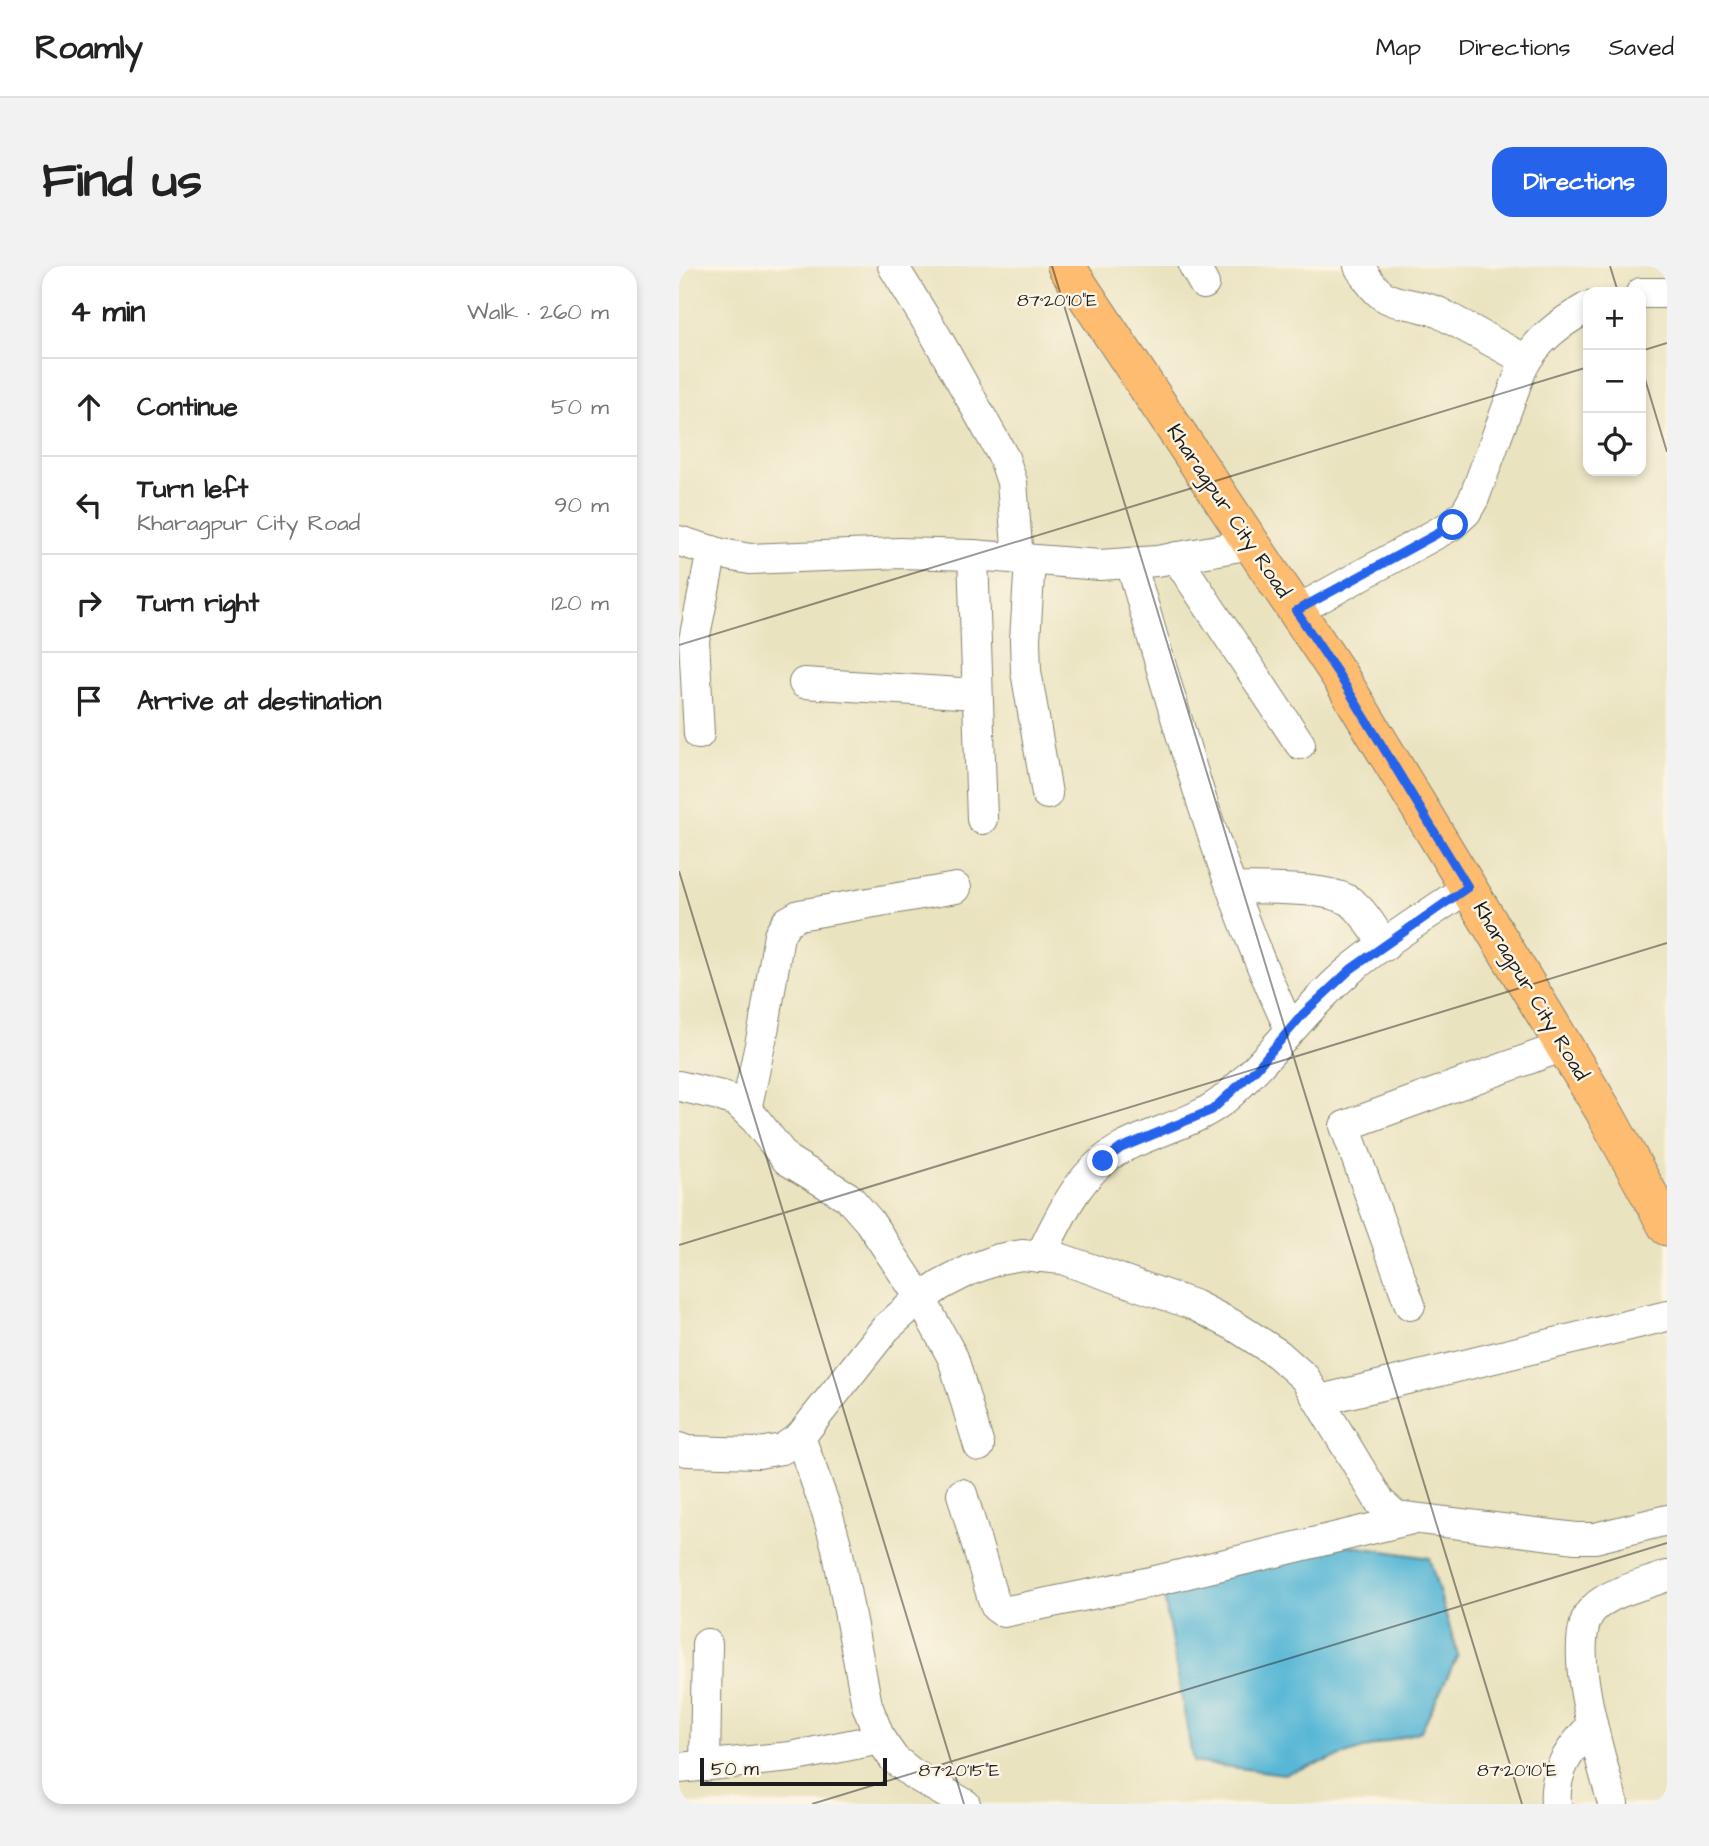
<!DOCTYPE html>
<meta charset="utf-8">
<style>
:root{--surface:#fff;--page:#f2f2f2;--text:#222;--muted:#767676;--line:#e0e0e0;--accent:#2563eb}
body{margin:0;font-family:"Architects Daughter",sans-serif;background:var(--page);color:var(--text)}
.controls{position:absolute;right:21px;top:21px;display:grid;overflow:hidden;border-radius:14px;box-shadow:0 4px 10px #0003}
.controls button{width:63px;height:63px;display:grid;place-items:center;padding:0;border:0;border-bottom:2px solid var(--line);background:var(--surface);color:var(--text);font:35px sans-serif}
.scale{position:absolute;left:21px;bottom:18px;width:187px;box-sizing:border-box;padding-left:7px;border:4px solid #1c1c1c;border-top:0;font-size:19px;line-height:24px;white-space:nowrap;color:#1c1c1c;-webkit-text-stroke:5px #fcf5e5;paint-order:stroke}
.stop{position:absolute;width:21px;height:21px;margin:-16px;border:5px solid #2563eb;border-radius:50%;background:#fff}
.stop.end{background:#2563eb;border-color:#fff;box-shadow:0 2px 7px #0008}
.list{margin:0;padding:0;list-style:none}
h2{display:flex;justify-content:space-between;align-items:center;height:91px;margin:0;padding:0 28px;font-size:30px}
h2 small{font-size:23px;font-weight:400;color:var(--muted)}
.list li{display:grid;grid-template-columns:46px 1fr auto;gap:21px;align-items:center;box-sizing:border-box;height:98px;padding:0 28px;border-top:2px solid var(--line)}
.list b{display:block;font-size:26px;white-space:nowrap}
.list p{margin:0;font-size:23px;white-space:nowrap;color:var(--muted)}
.list em{font-size:23px;font-style:normal;color:var(--muted)}
.icon{flex:none;width:38px;height:38px;fill:none;stroke:currentColor;stroke-width:2;stroke-linecap:round;stroke-linejoin:round}
.map{position:relative;flex:none;width:988px;height:1538px;overflow:hidden;border-radius:21px}
header{display:flex;align-items:center;gap:42px;box-sizing:border-box;height:98px;padding:0 35px;background:var(--surface);border-bottom:2px solid var(--line)}
header strong{font-size:33px}
nav{display:flex;gap:38px;margin-inline-start:auto;font-size:24px}
.intro{display:flex;align-items:center;justify-content:space-between;box-sizing:border-box;height:168px;padding:0 42px}
h1{margin:0;font-size:49px}
.button{padding:18px 32px;border-radius:21px;background:var(--accent);color:#fff;font-size:24px;font-weight:700}
main{display:flex;gap:42px;padding:0 42px}
aside{flex:1;background:var(--surface);border-radius:21px;box-shadow:0 4px 10px #0003}
.map>svg:first-child{display:block}
.water{fill:#58b7d6;stroke:#3a6a79;stroke-width:2}
.lines{fill:none;stroke-linecap:round;stroke-linejoin:round}
.minor-casing{stroke:#83806e;stroke-width:32}
.major-casing{stroke:#83806e;stroke-width:39}
.minor{stroke:#fff;stroke-width:30}
.major{stroke:#fdbc6f;stroke-width:37}
.route{stroke:#2563eb;stroke-width:9}
.ticks{fill:none;stroke:#1c1c1c;stroke-width:2;stroke-opacity:0.45}
.labels{text-anchor:middle;dominant-baseline:central;stroke-width:5;stroke-linejoin:round;paint-order:stroke}
.street-label{font-size:21px;fill:#1c1c1c;stroke:#fcf5e5}
.ticks-label{font-size:18px;text-anchor:middle;fill:#1c1c1c;stroke:#fcf5e5;stroke-width:5;stroke-linejoin:round;paint-order:stroke}
</style>
<header>
<strong>Roamly</strong>
<nav><a>Map</a><a>Directions</a><a>Saved</a></nav>
</header>
<div class="intro"><h1>Find us</h1><a class="button">Directions</a></div>
<main>
<aside>
<h2>4 min<small>Walk · 260 m</small></h2>
<ul class="list">
<li><svg class="icon" aria-label="ahead" viewBox="0 0 24 24"><path d="M12 20V5M6 11l6-6 6 6"/></svg><div><b>Continue</b></div><em>50 m</em></li>
<li><svg class="icon" aria-label="left" viewBox="0 0 24 24"><path d="M17 20v-9H6M10 6l-5 5 5 5"/></svg><div><b>Turn left</b><p>Kharagpur City Road</p></div><em>90 m</em></li>
<li><svg class="icon" aria-label="right" viewBox="0 0 24 24"><path d="M7 20v-9h11M14 6l5 5-5 5"/></svg><div><b>Turn right</b></div><em>120 m</em></li>
<li><svg class="icon" aria-label="arrive" viewBox="0 0 24 24"><path d="M6 21V4h12l-3 4 3 4H6"/></svg><div><b>Arrive at destination</b></div></li>
</ul>
</aside>
<div class="map">
<svg width="988" height="1538" viewBox="0 0 988 1538">
<rect width="100%" height="100%" fill="#fcf5e5"/>
<filter id="ink" filterUnits="userSpaceOnUse"><feTurbulence type="fractalNoise" baseFrequency=".0143" numOctaves="2"/><feDisplacementMap in="SourceGraphic" scale="14" xChannelSelector="R" yChannelSelector="G"/><feConvolveMatrix kernelMatrix="1 2 1 2 8 2 1 2 1" color-interpolation-filters="sRGB"/></filter>
<filter id="wash" filterUnits="userSpaceOnUse"><feTurbulence type="fractalNoise" baseFrequency=".00686" numOctaves="4" result="noise"/><feDisplacementMap in="SourceGraphic" scale="28" xChannelSelector="R" yChannelSelector="G"/><feGaussianBlur stdDeviation="1.57" result="paint"/><feColorMatrix in="noise" values="0 0 0 0 0 0 0 0 0 0 0 0 0 0 0 0 0 1.4 0 .05"/><feComposite in="paint" operator="in"/></filter>
<g filter="url(#wash)">
<rect width="100%" height="100%" fill="#eae3c0"/>
<!-- water -->
<path class="water" d="M667 1279 750 1292 779 1389 742 1465 605 1508 514 1496 485 1331 572 1302Z"/>
</g>
<g filter="url(#ink)">
<g class="lines">
<defs>
<g id="minor">
<path d="M214 0 257 70 325 192 333 216 339 294"/>
<path d="M515 0 525 18"/>
<path d="M680 0C708 47 716 30 759 46L847 94"/>
<path d="M962 27H988"/>
<path d="M0 275 43 288 71 293 221 287 294 289 421 299 478 295 572 278"/>
<path d="M294 289 303 553"/>
<path d="M497 291 621 478"/>
<path d="M351 295 346 374 347 405 368 528"/>
<path d="M452 297C498 454 540 614 611 763"/>
<path d="M617 345 773 259 787 246 795 232 843 102C858 73 881 57 909 41"/>
<path d="M125 417 297 428"/>
<path d="M20 468 15 374 33 285"/>
<path d="M553 622C581 623 651 620 672 636 686 646 696 666 706 680"/>
<path d="M0 820 39 829 58 836 76 853 108 894 169 931 190 955 242 1033 274 1092 300 1180"/>
<path d="M67 844 85 760 100 669 108 656 120 649 277 622"/>
<path d="M361 991C381 950 400 905 443 882 477 864 518 857 548 831 592 792 625 743 671 704 705 675 751 648 789 621"/>
<path d="M731 1039 666 860 885 780"/>
<path d="M641 1134 988 1050"/>
<path d="M121 1171 148 1246 158 1282 188 1439 201 1473 215 1493 234 1508 286 1538"/>
<path d="M0 1182 8 1185 80 1187 103 1183 121 1171 207 1062 233 1039 262 1019 291 1004 320 993 343 989 383 993 515 1039 556 1060 599 1088 626 1112 701 1236 717 1250 897 1272H916L988 1254"/>
<path d="M283 1228 313 1330 317 1341 324 1346 472 1316 733 1253"/>
<path d="M26 1500 28 1378"/>
<path d="M0 1502 112 1491 201 1473"/>
<path d="M877 1538C874 1504 892 1482 913 1459"/>
<path d="M934 1538C924 1499 883 1374 914 1343 932 1325 965 1319 988 1310"/>
</g>
<path id="major" d="M387 0 660 409 924 844 988 961"/>
</defs>
<!-- minor casing -->
<use href="#minor" class="minor-casing"/>
<!-- major casing -->
<use href="#major" class="major-casing"/>
<!-- minor -->
<use href="#minor" class="minor"/>
<!-- major -->
<use href="#major" class="major"/>
</g>
</g>
<g class="lines" filter="url(#ink)">
<!-- route -->
<path class="route" d="M424 895 442 882 533 844 577 803 624 748 672 703 789 621 660 409 617 345 774 259"/>
</g>
<!-- ticks -->
<path class="ticks" d="M373 0 843 1538M931 0 939 26M962 85 988 77M962 100 988 186M0 379 909 101M0 605 285 1538M0 979 988 677M133 1538 988 1277"/>
<g class="labels">
<!-- street labels -->
<g class="street-label">
<text transform="translate(550 245) rotate(56)">Kharagpur City Road</text>
<text transform="translate(852 725) rotate(59)">Kharagpur City Road</text>
</g>
</g>
<g class="ticks-label">
<text x="378" y="40">87°20'10"E</text>
<text x="280" y="1510">87°20'15"E</text>
<text x="838" y="1510">87°20'10"E</text>
</g>
</svg>
<div class="controls">
<button>+</button>
<button>−</button>
<button><svg class="icon" aria-label="locate" viewBox="0 0 24 24"><circle cx="12" cy="12" r="6"/><path d="M12 2v4M12 18v4M2 12h4M18 12h4"/></svg></button>
</div>
<div class="scale">50 m</div>
<div class="stop" style="left:774px;top:259px"></div>
<div class="stop end" style="left:424px;top:895px"></div>
</div>
</main>
